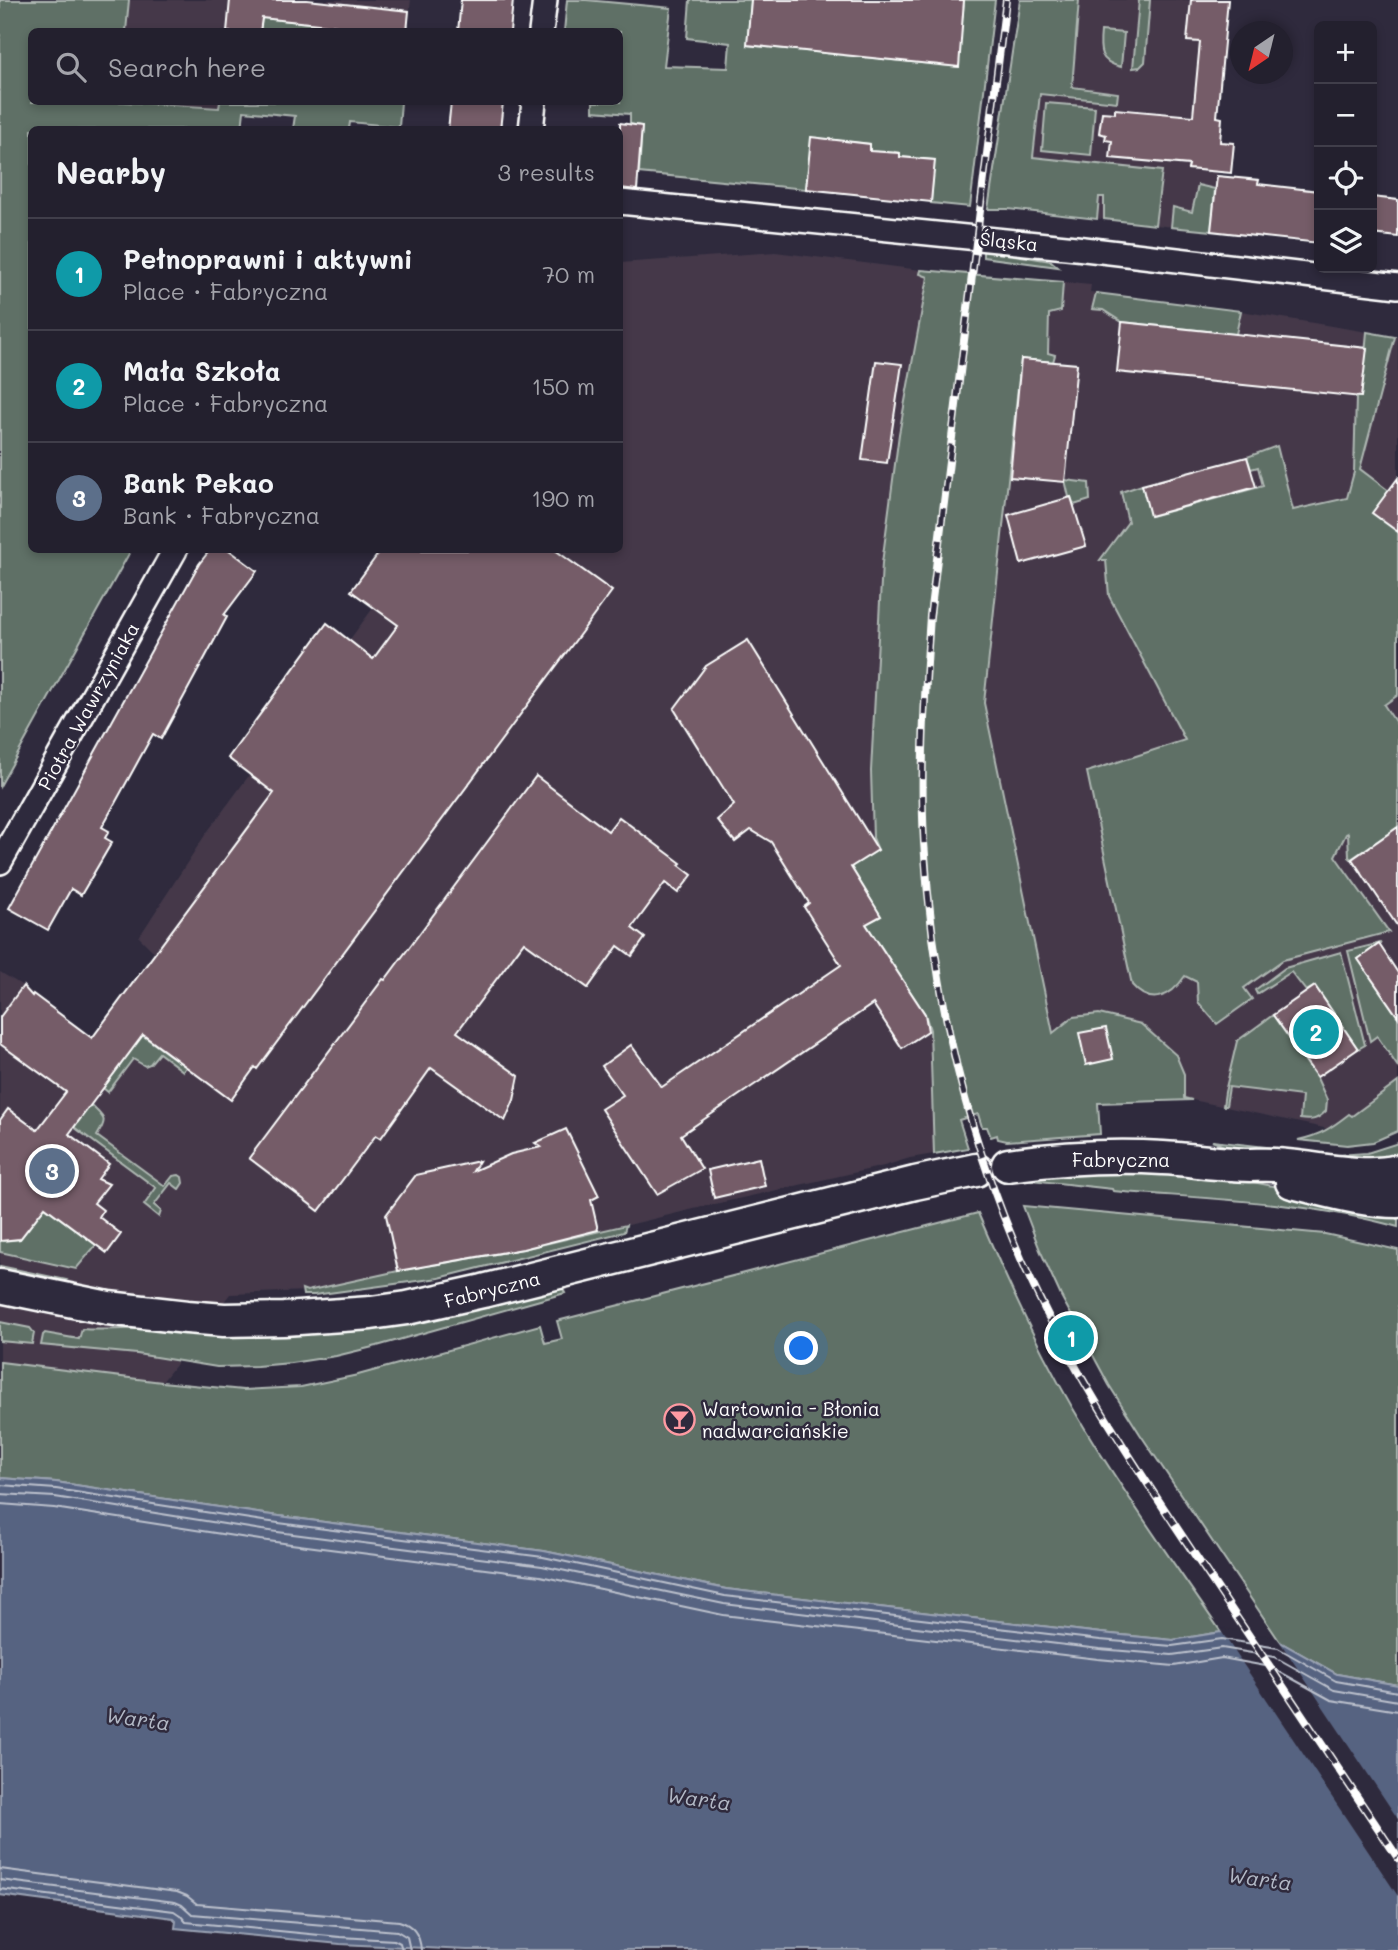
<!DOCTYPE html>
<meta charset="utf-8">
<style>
:root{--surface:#23202e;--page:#2f2d3a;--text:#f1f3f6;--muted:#a3a3aa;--line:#403e4a;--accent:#b45309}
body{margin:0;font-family:Mali,sans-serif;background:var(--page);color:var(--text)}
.controls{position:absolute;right:21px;top:21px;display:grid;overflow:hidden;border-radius:10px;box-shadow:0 4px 10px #0003}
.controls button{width:63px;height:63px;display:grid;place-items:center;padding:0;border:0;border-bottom:2px solid var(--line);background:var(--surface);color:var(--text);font:35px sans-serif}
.compass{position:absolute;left:1230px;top:21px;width:63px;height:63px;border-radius:50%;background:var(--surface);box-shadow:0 4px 10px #0003;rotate:215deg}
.you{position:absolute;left:802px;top:1349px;width:24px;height:24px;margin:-18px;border:5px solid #fff;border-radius:50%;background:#1a73e8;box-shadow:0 0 0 10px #1a73e833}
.badge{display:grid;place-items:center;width:46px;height:46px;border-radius:50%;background:var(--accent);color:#fff;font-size:23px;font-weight:700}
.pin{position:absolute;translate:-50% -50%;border:4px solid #fff;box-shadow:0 2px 7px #0006}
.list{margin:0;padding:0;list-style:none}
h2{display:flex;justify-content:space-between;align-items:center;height:91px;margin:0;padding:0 28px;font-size:30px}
h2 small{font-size:23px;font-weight:400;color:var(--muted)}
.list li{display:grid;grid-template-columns:46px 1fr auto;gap:21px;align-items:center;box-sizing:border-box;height:112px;padding:0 28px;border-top:2px solid var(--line)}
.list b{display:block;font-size:26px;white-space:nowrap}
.list p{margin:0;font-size:23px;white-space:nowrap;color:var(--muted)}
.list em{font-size:23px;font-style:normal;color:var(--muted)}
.icon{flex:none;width:38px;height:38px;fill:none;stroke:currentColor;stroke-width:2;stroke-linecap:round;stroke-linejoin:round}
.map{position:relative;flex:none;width:1398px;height:1950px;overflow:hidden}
.search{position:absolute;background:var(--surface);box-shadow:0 4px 10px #0003;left:28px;top:28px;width:595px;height:77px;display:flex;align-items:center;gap:18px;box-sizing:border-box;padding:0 24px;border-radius:10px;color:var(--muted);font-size:26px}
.panel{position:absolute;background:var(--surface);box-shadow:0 4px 10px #0003;left:28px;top:126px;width:595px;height:427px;border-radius:10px}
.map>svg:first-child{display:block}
.built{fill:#44394a}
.green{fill:#5e6f66;stroke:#aeb7b2;stroke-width:2}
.water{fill:#576481;stroke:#9aa2b3;stroke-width:2}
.pier{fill:#2f2a3d}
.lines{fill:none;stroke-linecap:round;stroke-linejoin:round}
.shore{stroke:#bcc1cd;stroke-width:2}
.building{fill:#755c67;stroke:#fff;stroke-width:2}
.street-casing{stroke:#fff;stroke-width:28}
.secondary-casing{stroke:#fff;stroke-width:37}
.street{stroke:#2f2a3d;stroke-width:23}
.secondary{stroke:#2f2a3d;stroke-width:32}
.rail-casing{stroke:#fff;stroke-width:8}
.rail{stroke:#2f2a3d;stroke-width:5;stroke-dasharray:16;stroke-linecap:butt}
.labels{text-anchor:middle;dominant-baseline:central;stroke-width:5;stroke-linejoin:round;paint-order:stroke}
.street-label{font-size:19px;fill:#fff;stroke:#2f2a3d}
.poi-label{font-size:19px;fill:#fff;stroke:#2f2a3d;text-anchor:start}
.water-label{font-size:21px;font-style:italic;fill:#b3b9c6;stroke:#2f2a3d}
</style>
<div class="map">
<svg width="1398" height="1950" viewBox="0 0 1398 1950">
<rect width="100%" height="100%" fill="#2f2a3d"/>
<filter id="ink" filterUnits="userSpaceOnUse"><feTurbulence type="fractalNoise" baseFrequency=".0143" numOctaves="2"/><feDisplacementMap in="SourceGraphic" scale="14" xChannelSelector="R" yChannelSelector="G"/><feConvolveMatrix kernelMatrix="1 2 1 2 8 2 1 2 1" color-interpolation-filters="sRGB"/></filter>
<g filter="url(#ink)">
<!-- built -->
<g class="built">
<path d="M0 0H411L407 31H356V29L262 19 260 31 32 32Z"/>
<path d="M1036 0H1228L1217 117 1222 118 1211 231 1008 209Z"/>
<path d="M124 102H220L219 108Z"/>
<path d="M775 252 921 270 920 274 928 276 899 434 882 563 871 771 909 865 929 1002 934 1154 910 1158 884 1166 706 1206 498 1257 307 1291 230 1294 162 1382 0 1362V972L23 986 101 1045 108 1037 99 1029 155 953 139 937 205 835 416 550H620V263Z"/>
<path d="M1028 279 1091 285 1090 292 1241 311 1398 337V532L1354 472 1347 498 1334 500 1398 552V1115L1338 1131 1174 1096 1064 1084 984 703Z"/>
</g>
<!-- green -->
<g class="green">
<path d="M0 0H129L126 31 32 32V102H124L219 108 220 102H401L399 127 350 122 349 129H293L295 116 244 111 242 129 32 130V550H131L0 786Z"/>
<path d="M567 0H586L671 8 664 66 728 68 730 43 687 38 690 0H751L747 45 958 67 964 0H995L970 207 931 203 934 160 900 157V153L895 152V156L870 154V144L812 138 806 189 639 173 642 126 630 124V114L593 111V102H620V32H564Z"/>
<path d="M1020 0H1079L1072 87 1118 93 1117 102 1040 94 1033 157 1162 171 1155 225 1104 219V197H1099L1097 219 1008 209H988Z"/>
<path d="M1139 0H1150L1145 62 1140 67 1133 68Z"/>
<path d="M262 18 356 28V32H260Z"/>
<path d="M1101 31 1124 33 1121 67C1099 62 1099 51 1101 31Z"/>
<path d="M1046 103 1095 107 1091 155 1042 150Z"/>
<path d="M1198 185 1215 189 1211 231 1171 227 1173 207 1192 212Z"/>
<path d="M983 250 1051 261 1058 267 983 257Z"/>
<path d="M921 270 1063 282 1061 311 1049 314 1048 353 1055 355 1053 362 1021 359 984 703 1053 1033 1073 1017 1099 1014 1141 1024 1176 1055 1184 1074V1098L1192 1100 1098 1103 1100 1134 1007 1141 998 1139 997 1135 991 1137 987 1127H982L978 1114 959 1120 968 1148 934 1154 930 1030 925 1014 866 924 881 916 851 867 878 850 873 838 871 771 882 563 899 434 928 277 920 274Z"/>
<path d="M1096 293 1241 311 1236 334 1122 322 1103 310 1092 309Z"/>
<path d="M1367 332 1395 337 1360 469 1389 491 1398 532V695L1384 705 1398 726V827L1351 859 1349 857 1348 833 1346 834 1335 856 1389 932 1283 960 1244 988 1252 999 1217 1024 1198 1002 1197 982 1185 976C1171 997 1151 1007 1132 985L1087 772 1185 740 1109 596 1106 560H1100L1128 522 1121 492 1142 485 1151 516 1263 486 1258 467 1251 469 1247 457 1277 446 1293 510 1347 498 1354 472 1356 397H1361Z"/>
<path d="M1065 480 1089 483 1090 500 1074 505 1071 497H1069Z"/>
<path d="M1381 943 1358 959 1393 1010 1398 1008V1067L1377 1036 1370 1041 1348 951Z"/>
<path d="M1341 952 1365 1045 1358 1049 1315 986 1306 991 1291 972 1257 994 1255 990 1285 968Z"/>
<path d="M1273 1015 1317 1078 1327 1100 1326 1111C1317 1120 1312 1121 1300 1119L1302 1096 1229 1087 1226 1106H1223L1225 1092 1237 1041Z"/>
<path d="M142 1035 186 1067 183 1071 159 1053 150 1064 145 1066 133 1059 108 1092 103 1088Z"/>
<path d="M1398 1082V1131L1373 1142 1347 1145 1298 1140C1321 1135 1331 1128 1349 1114L1352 1116Z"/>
<path d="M91 1105C105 1119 108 1118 97 1136L165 1186 173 1176 179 1175 182 1177 183 1183 179 1189 171 1183 154 1205 161 1211 159 1217 144 1205 156 1188 74 1127Z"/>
<path d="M1212 1141 1338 1155 1367 1153 1398 1143V1162L1224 1146Z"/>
<path d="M1136 1172 1243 1180 1398 1211V1227C1306 1201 1208 1199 1113 1191L1112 1189 1030 1180 1031 1177Z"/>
<path d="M1023 1206 1325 1234 1398 1250V1685L1337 1674 1280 1642 1140 1434 1109 1385 1061 1296 1040 1250Z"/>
<path d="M45 1207 96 1245 76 1269 0 1252V1238L4 1241 20 1239Z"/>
<path d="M978 1213C1010 1288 1044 1362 1087 1432 1129 1501 1176 1566 1221 1632L1173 1640 1101 1633 726 1589 544 1551 264 1514 56 1482 0 1478V1362L162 1382 243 1390 301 1387 358 1375 540 1325 545 1343 562 1339 557 1321Z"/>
<path d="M626 1225 624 1232 439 1278 314 1295H303L302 1289 307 1291 398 1271 523 1249Z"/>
<path d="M0 1266 66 1280 59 1284 0 1271Z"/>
<path d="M562 1287 565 1293 377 1346 336 1356 291 1363 257 1366 217 1367 137 1354 41 1345 43 1335 45 1333 79 1339 82 1329C101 1331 120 1328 140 1329 185 1331 229 1337 274 1336 372 1333 468 1314 562 1287Z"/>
<path d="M0 1322 30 1328 34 1333 32 1344 0 1341Z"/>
</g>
<!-- water -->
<path class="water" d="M0 1478 56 1482 264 1514 544 1551 726 1589 1101 1633 1173 1640 1221 1632 1280 1642 1337 1674 1398 1685V1950H467L340 1944 175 1928 176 1921 173 1918 0 1895Z"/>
<!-- pier -->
<path class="pier" d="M1219 1628 1277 1638 1280 1642 1398 1819V1896Z"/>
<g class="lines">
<!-- shore -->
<g class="shore">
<path d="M0 1485 56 1489 263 1521 543 1557 725 1596 1100 1640 1172 1646 1222 1639 1278 1648 1336 1681 1398 1692"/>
<path d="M0 1494 55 1497 262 1530 542 1566 724 1604 1099 1649 1172 1655 1222 1648 1275 1657 1334 1690 1398 1701"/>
<path d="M0 1504 54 1508 260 1540 540 1576 723 1615 1098 1659 1174 1666 1222 1658 1271 1667 1331 1700 1398 1711"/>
<path d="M0 1869 177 1892 187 1896 197 1904 399 1921C413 1925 420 1935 421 1950"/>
<path d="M0 1880 175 1902 182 1905 192 1914 397 1931 407 1937 410 1950"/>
<path d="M0 1889 174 1911 180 1915 186 1922 340 1937 394 1940 400 1943 402 1950"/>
</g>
</g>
<!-- building -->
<g class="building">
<path d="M230 0H307L409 11 407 32H356V28L262 18 260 32H227Z"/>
<path d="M461 0H513L510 32H458Z"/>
<path d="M751 0H964L959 67 747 45Z"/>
<path d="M1191 0H1228L1217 117 1222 118 1220 142 1234 143 1231 173 1188 169 1189 165 1110 158 1112 141 1105 140 1106 135 1099 133 1102 112 1115 113V109L1193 116 1200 42 1187 41Z"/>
<path d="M451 102H503L500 130H448Z"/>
<path d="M620 123 642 126 637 190 620 188Z"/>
<path d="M811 137 870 144V151L900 153V157L935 160 931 202 806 189Z"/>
<path d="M1217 176 1259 180 1258 184 1319 191V243L1211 231Z"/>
<path d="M1372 197 1398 200V237L1372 234Z"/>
<path d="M1122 322 1367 348 1361 397 1117 372Z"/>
<path d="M1021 359 1077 364 1065 482 1010 477Z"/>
<path d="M876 361 902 364 887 463 862 460Z"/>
<path d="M1247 457 1256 487 1150 516 1142 485Z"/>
<path d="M1398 478V532L1372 513Z"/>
<path d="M1071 497 1086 546 1021 564 1008 515Z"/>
<path d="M210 550H229L257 571 224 615 227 617 161 739 153 734 102 827 109 831 105 838 112 842 81 895 71 889 48 930 9 908 199 564Z"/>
<path d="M381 550H555L612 591 257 1069 255 1067 231 1100 143 1035 69 1134 109 1164 98 1179 109 1184 94 1203 103 1210 99 1217 121 1234 107 1253 45 1207 20 1239 0 1241V1120L8 1109 37 1130 66 1092 0 1044V1017L23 986 32 996 33 994 92 1038 274 793 228 758 327 623 373 659 398 625 351 591Z"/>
<path d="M748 640 878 850 851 867 881 916 866 924 925 1014 928 1031 902 1048 873 1004 681 1135 702 1169 657 1194 601 1109 623 1095 602 1066 631 1045 662 1087 841 965 804 907 809 903 771 842 751 830 735 842 717 820 734 805 674 709 706 666Z"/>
<path d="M536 776 608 831 619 817 681 863 679 865 692 875 678 893 665 883 632 928 645 938 632 956 618 946 588 988 524 942 457 1032 519 1076 514 1100 505 1121 431 1068 381 1138 376 1135 319 1211 249 1158 383 979 385 980Z"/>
<path d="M1398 827V927L1352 859Z"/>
<path d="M1379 944 1398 973V1017L1358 959Z"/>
<path d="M1315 986 1358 1049 1317 1077 1273 1015Z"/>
<path d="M1106 1028 1113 1059 1086 1065 1079 1033Z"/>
<path d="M566 1129 599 1196 591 1200 598 1230 523 1249 398 1271 386 1215 416 1175 479 1161 473 1171 511 1154 541 1147 535 1143Z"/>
<path d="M759 1158 765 1186 714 1198 708 1170Z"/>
</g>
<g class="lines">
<defs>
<g id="street">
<path d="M541 32 545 0"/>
<path d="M531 130 534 102"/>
<path d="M620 202 1076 248 1398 286"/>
<path d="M0 862 175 550"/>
</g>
<g id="secondary">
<path d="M1008 1165C1059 1158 1111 1155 1163 1158 1186 1159 1209 1163 1232 1164 1247 1166 1261 1164 1275 1165 1314 1167 1361 1180 1398 1171"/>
<path d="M1292 1182C1327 1190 1361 1201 1398 1201"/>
<path d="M0 1286 108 1308 187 1317 224 1320 284 1319 371 1313 407 1308 483 1291 915 1183 976 1170"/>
</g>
</defs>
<!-- street casing -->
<use href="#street" class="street-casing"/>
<!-- secondary casing -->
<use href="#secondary" class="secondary-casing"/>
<!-- street -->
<use href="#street" class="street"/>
<!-- secondary -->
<use href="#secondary" class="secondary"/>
<defs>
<path id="rail" d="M1006 0 930 616C925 691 920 767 924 842 932 979 961 1115 1014 1242 1062 1358 1133 1463 1203 1567 1268 1664 1333 1761 1398 1858"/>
</defs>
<!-- rail casing -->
<use href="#rail" class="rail-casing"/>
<!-- rail -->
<use href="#rail" class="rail"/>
</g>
</g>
<!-- icons -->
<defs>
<symbol id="bar-ring" viewBox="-11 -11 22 22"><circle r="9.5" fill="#2f2a3d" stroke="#ff9aa2" stroke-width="1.5"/><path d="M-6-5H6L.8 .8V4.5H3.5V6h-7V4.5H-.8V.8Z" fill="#ff9aa2"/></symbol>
</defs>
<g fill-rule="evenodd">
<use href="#bar-ring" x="662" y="1402" width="35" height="35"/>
</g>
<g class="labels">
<!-- street labels -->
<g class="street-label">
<text transform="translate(1009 241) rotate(6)">Śląska</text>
<text transform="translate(88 706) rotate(-61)">Piotra Wawrzyniaka</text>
<text x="1121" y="1159">Fabryczna</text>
<text transform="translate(492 1289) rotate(-14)">Fabryczna</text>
</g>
<!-- poi labels -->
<g class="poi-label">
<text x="702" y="1408">Wartownia - Błonia<tspan x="702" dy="22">nadwarciańskie</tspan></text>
</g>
<!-- water labels -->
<g class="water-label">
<text transform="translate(138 1718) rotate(8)">Warta</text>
<text transform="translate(699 1798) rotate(8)">Warta</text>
<text transform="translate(1260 1878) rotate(8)">Warta</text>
</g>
</g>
</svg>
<div class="controls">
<button>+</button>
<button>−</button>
<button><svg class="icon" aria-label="locate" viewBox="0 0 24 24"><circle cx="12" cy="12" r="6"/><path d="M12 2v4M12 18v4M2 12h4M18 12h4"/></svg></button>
<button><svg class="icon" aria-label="layers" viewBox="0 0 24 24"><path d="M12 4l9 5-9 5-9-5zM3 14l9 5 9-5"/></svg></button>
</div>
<svg class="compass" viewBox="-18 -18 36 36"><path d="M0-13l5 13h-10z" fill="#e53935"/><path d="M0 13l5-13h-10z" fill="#a3a3aa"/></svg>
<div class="you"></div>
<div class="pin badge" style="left:1071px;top:1338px;background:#0f9aa8">1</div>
<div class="pin badge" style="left:1316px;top:1032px;background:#0f9aa8">2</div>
<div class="pin badge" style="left:52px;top:1171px;background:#5c6f8a">3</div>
<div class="search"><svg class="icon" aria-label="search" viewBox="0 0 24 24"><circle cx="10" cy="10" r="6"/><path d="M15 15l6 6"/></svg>Search here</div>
<section class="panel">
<h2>Nearby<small>3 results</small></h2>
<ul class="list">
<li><span class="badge" style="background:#0f9aa8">1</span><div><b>Pełnoprawni i aktywni</b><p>Place · Fabryczna</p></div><em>70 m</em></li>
<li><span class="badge" style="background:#0f9aa8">2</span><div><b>Mała Szkoła</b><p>Place · Fabryczna</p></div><em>150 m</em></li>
<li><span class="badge" style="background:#5c6f8a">3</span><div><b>Bank Pekao</b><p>Bank · Fabryczna</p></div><em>190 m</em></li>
</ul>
</section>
</div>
